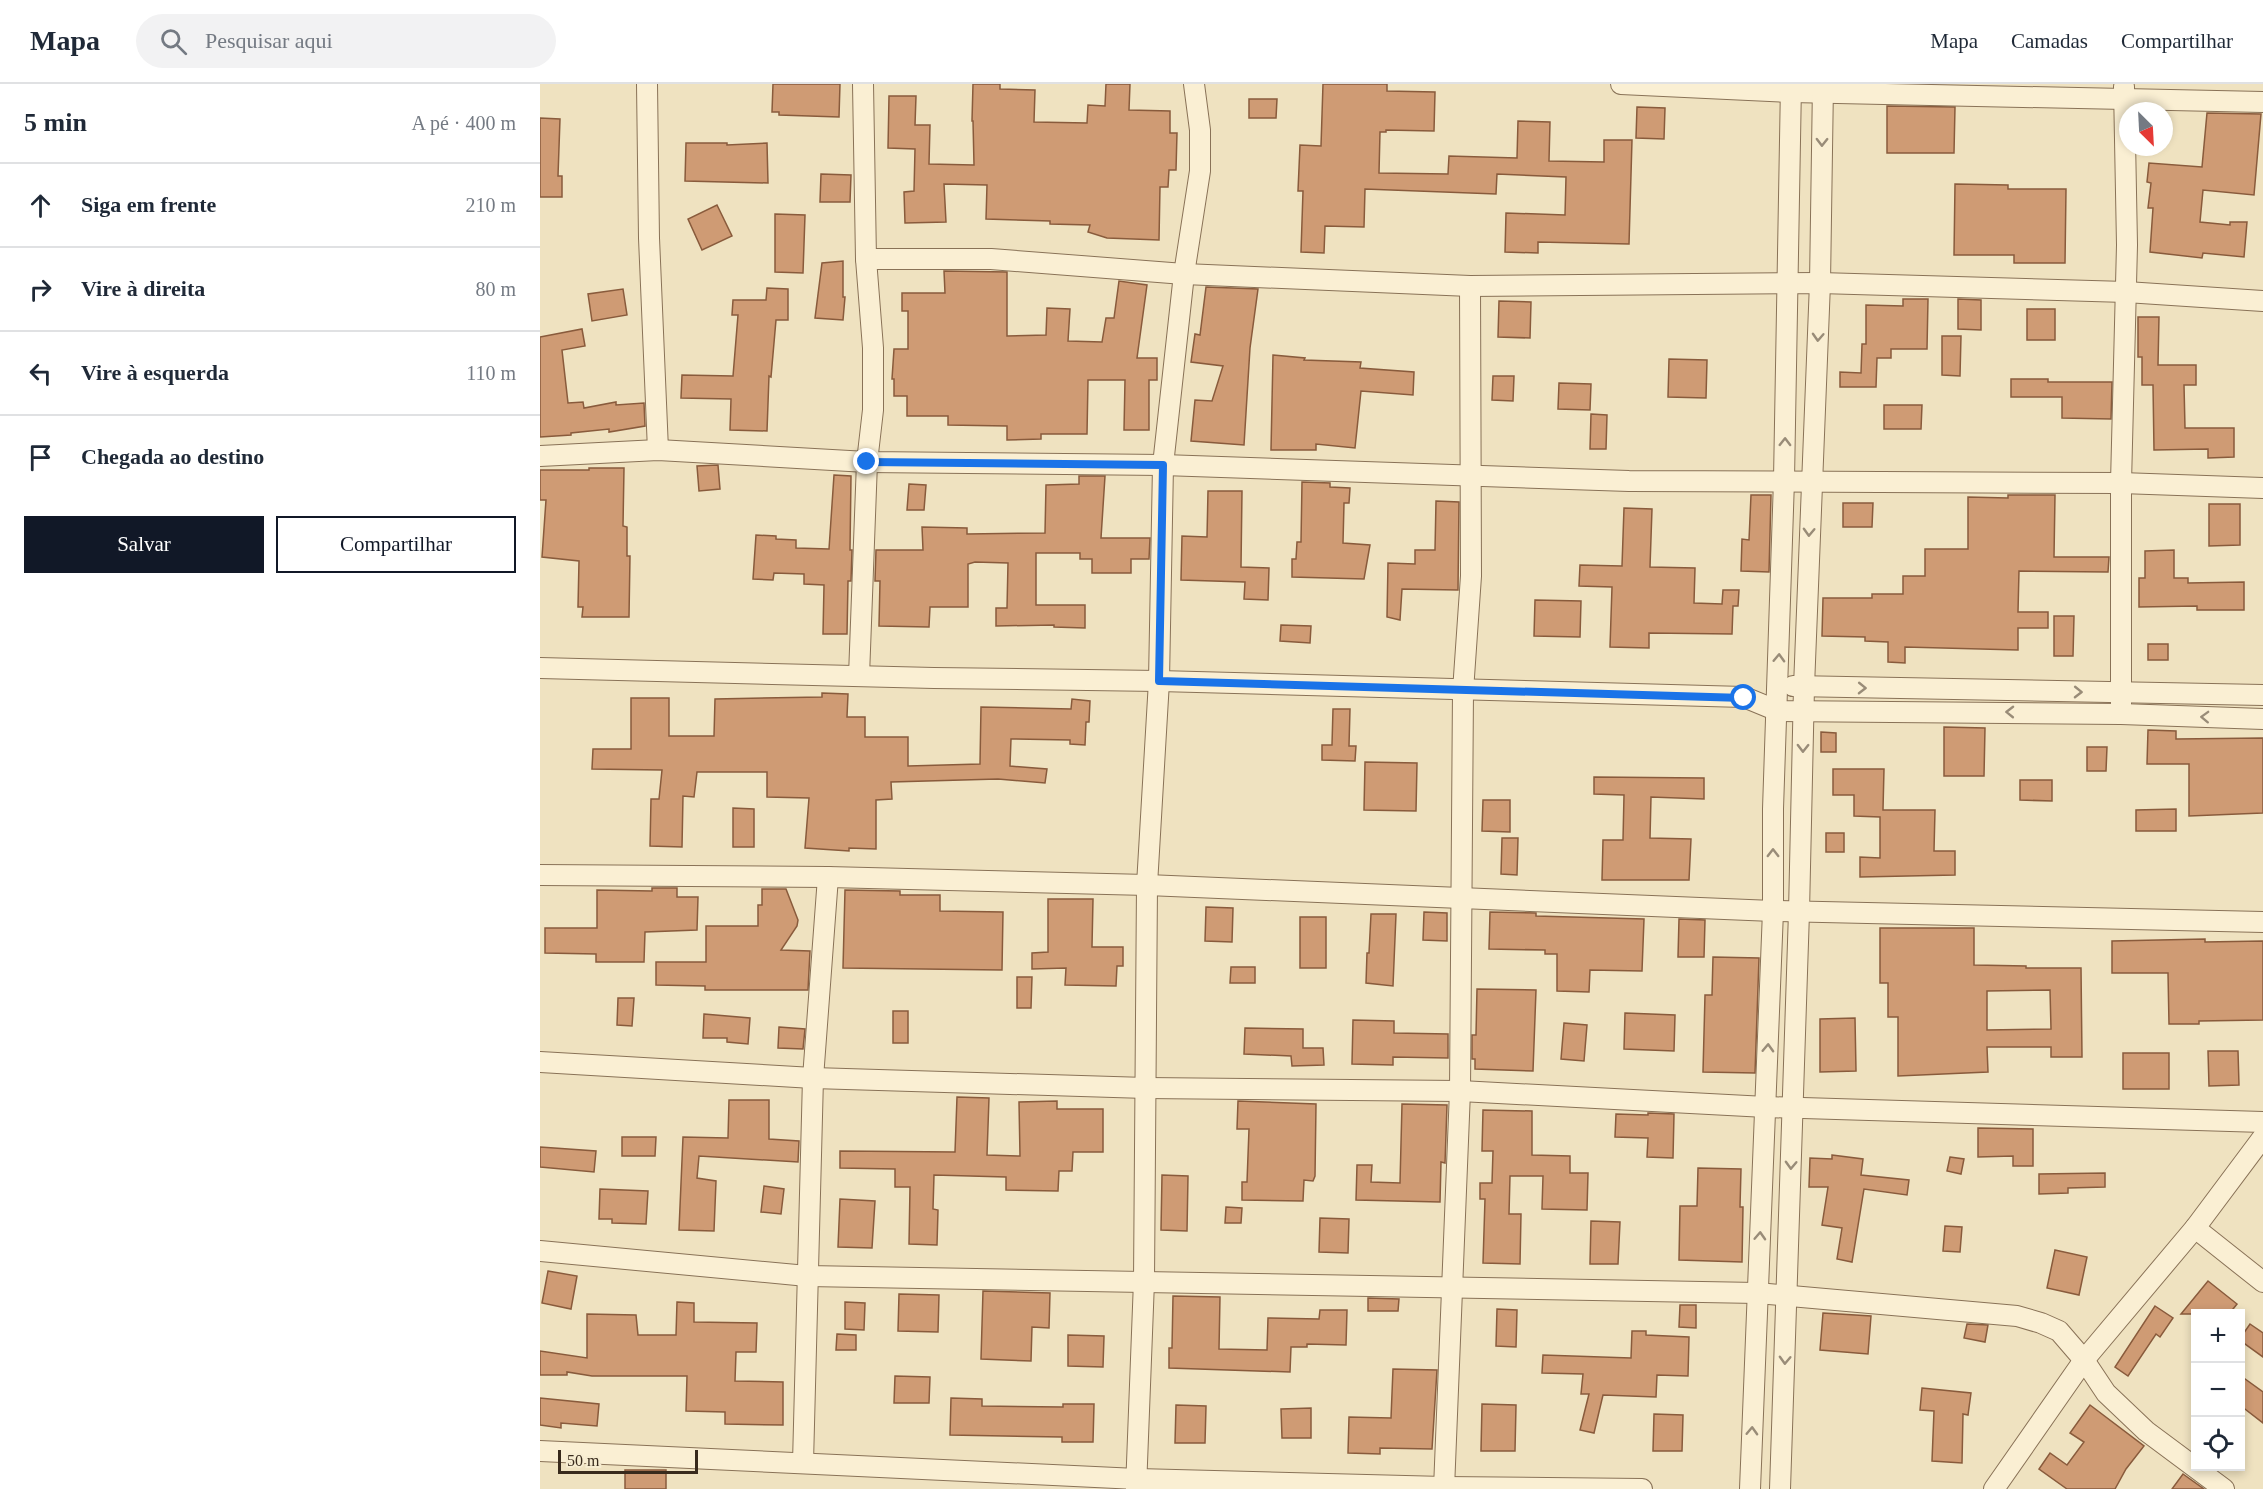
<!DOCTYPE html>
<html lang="pt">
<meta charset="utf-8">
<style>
:root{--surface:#fff;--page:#f2f2f3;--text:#1f2937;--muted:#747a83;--line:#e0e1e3;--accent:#111827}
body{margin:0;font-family:"Times New Roman",serif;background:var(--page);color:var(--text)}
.controls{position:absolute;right:18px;bottom:18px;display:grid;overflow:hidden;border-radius:0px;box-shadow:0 3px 9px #0003}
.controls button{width:54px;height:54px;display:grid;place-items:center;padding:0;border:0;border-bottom:2px solid var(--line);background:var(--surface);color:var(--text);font:30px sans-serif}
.compass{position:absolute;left:1579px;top:18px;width:54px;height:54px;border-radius:50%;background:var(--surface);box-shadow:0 3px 9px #0003;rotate:156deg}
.scale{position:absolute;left:18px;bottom:15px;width:140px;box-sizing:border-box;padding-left:6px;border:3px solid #382a1c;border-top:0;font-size:16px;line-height:21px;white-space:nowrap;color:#382a1c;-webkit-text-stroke:4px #f6ecd0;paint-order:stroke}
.stop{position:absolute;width:18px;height:18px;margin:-14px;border:4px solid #1a73e8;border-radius:50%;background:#fff}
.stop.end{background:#1a73e8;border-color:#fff;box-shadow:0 2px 6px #0008}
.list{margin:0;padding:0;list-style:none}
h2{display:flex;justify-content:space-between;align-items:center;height:78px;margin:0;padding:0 24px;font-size:26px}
h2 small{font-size:20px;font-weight:400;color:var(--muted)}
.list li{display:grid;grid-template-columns:39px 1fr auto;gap:18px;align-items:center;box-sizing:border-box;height:84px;padding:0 24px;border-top:2px solid var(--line)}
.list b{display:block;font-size:22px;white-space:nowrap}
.list em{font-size:20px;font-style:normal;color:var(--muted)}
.actions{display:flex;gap:12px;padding:18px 24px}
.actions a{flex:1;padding:14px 0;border:2px solid var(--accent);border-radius:0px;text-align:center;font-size:21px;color:var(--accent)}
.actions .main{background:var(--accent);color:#fff}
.icon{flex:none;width:33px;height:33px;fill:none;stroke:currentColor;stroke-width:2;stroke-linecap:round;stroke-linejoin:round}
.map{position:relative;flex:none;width:1723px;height:1405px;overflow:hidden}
header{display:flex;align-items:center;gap:36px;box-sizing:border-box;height:84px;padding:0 30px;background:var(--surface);border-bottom:2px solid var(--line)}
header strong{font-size:28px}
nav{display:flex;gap:33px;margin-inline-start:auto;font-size:21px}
.search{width:420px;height:54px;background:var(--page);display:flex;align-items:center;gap:15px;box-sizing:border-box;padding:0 21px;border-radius:33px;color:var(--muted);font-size:22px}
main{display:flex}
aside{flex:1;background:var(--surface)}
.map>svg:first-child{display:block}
.building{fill:#cf9b74;stroke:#895b3c;stroke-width:1.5;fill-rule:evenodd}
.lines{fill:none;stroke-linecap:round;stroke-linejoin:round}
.minor-casing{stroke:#897257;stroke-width:22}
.minor{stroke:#faefd3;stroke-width:20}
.oneway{stroke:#998c78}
.route{stroke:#1a73e8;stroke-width:8}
</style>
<header>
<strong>Mapa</strong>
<div class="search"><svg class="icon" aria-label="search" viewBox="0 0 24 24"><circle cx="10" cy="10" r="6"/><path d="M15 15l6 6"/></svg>Pesquisar aqui</div>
<nav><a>Mapa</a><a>Camadas</a><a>Compartilhar</a></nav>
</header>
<main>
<aside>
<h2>5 min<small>A pé · 400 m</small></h2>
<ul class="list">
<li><svg class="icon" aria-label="ahead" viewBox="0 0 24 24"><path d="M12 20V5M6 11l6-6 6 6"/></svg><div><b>Siga em frente</b></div><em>210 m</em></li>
<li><svg class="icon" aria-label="right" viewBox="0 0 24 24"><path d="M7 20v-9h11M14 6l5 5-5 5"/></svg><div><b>Vire à direita</b></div><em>80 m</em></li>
<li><svg class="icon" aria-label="left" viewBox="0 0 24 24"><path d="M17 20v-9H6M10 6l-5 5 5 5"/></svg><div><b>Vire à esquerda</b></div><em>110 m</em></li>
<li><svg class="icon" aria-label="arrive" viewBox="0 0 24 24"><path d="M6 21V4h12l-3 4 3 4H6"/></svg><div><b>Chegada ao destino</b></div></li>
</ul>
<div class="actions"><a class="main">Salvar</a><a>Compartilhar</a></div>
</aside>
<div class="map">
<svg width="1723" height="1405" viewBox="0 0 1723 1405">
<rect width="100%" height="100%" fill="#efe2c0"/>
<!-- building -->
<g class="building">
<path d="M233 0H300L299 33 239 31V28H232Z"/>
<path d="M433 0H460V5L495 6 494 38 547 39 548 21 565 22 566 0H590L589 26 630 27V49H637L636 86H629L628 103H620L619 156 567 154 548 148 550 141 510 140V137L446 135 447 101 404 100 406 138 365 139 364 108 374 107 375 65 348 64 349 12H376L375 41H390L389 80 434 81 433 37H432Z"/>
<path d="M783 0H847V7L895 8 894 47 846 46V48H840L839 89 908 90 909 72 977 74 978 37 1010 38 1009 77 1064 78V56H1092L1089 160 998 158V169L965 168 966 129 1025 131 1026 93 957 90 956 110 825 105 824 143 785 142 784 169 761 168 763 107H758L760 61 781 62Z"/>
<path d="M709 15H737L736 34H709Z"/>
<path d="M1347 22 1415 23 1414 69H1347Z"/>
<path d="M1097 23 1125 24 1124 55 1096 54Z"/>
<path d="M1667 29 1721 30 1714 111 1663 106 1660 138 1690 141V138H1707L1704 173 1663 169 1662 174 1610 168 1613 124H1608L1611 99 1607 98 1609 79 1662 83Z"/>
<path d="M0 34 20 35 18 92H22V113H0Z"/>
<path d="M146 59H187V61L227 59 228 99 145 97Z"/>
<path d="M281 90 311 91 310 118H280Z"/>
<path d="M1415 100 1468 101V105H1526L1525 179H1474V171H1414Z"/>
<path d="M177 121 192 152 162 166 148 135Z"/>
<path d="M235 130 265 131 263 189 235 188Z"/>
<path d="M303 177V213H305L303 236 275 234 282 179Z"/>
<path d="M404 187 467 188V252L506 251 507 224 530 225 528 257 562 258 566 234H574L579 197 607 201 597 274H617V296H609V346H584L585 296H548L547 350H501V355L467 356V342L408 341V332H367V312H354V295H352L354 265H368V227H362V209H405Z"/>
<path d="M666 203 718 205 710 264 704 361 651 357 655 316 672 317 683 282 651 278 655 250 660 251Z"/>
<path d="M227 204 248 205V236H236L231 293 229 292 227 347 190 346 191 315 141 314 142 291 193 292 198 231H192L193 216H226Z"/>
<path d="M83 205 87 231 52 237 48 210Z"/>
<path d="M1363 215H1388L1387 265H1351V274H1337L1336 303H1300V288L1321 289 1322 260H1326V221L1363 222Z"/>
<path d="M1418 215 1441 216V246L1418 245Z"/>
<path d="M959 217 991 218 990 254 958 253Z"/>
<rect x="1487" y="225" width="28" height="31"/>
<path d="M1598 233H1619L1618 281H1656V301H1644L1645 344H1694V373L1668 374V365L1614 366 1613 301H1602V273H1598Z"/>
<path d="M42 245 45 262 22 266 28 319 43 318 44 324 76 318V321L104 319 105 342 69 348V345L31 349V351L0 353V253Z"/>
<path d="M1402 252H1421L1420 292 1402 291Z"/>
<path d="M733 271 765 274 764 276 821 278 820 284 874 288 873 311 821 307 815 364 776 360V366H731Z"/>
<path d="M1129 275 1167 276 1166 314 1128 313Z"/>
<path d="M953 292H974L973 317 952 316Z"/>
<path d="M1471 295H1508V298H1572L1571 335 1522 334V313H1471Z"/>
<path d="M1019 299 1051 300 1050 326 1018 325Z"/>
<path d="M1344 321H1382L1381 345H1344Z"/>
<path d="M1051 330 1067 331 1066 365H1050Z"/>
<path d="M178 381 180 405 159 407 157 382Z"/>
<path d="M49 384H84L83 442 87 443V472H90L89 533H42L43 523H38L39 477 2 473 6 416H0V386H49Z"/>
<path d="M294 391 311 392 310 466H312L311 497H308L307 550H283L284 501 264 500V490L234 489 233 496 213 495 216 451 236 452V455L256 456V464L289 465Z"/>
<path d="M539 392H565L561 454H610L609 475H591V489H552V475H540V469H496V521H545V544L514 543V541L456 542V524H467L468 479 435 478 428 480V523H390L389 543 339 542 340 497H335L336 466H383L382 443 427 444V450L505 449 506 401 539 400Z"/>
<path d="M762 398 790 399V403L810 404 809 419H804L803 459 830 461 824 495 752 493V475H756L757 458H761Z"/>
<path d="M369 400 386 401 384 426H367Z"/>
<path d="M668 407H702L701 483 729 484 728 516 704 515 705 498 641 496 642 452 667 453Z"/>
<path d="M1211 411H1231L1229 488 1201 487 1202 455 1209 456Z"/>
<path d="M1468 411H1515L1514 473H1569L1568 488 1479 487 1478 528H1508V544H1478V566L1365 563V579L1348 578V558L1325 557V553L1282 552 1283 514H1332V510H1363V492H1385V465H1428V413L1468 414Z"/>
<path d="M896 417 919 418 918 506 862 505 860 536 847 533 848 479 875 480V466H895Z"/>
<path d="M1303 419H1333L1332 443H1303Z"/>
<path d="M1669 420H1700V461L1669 462Z"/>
<path d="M1084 424 1112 425 1110 483 1155 484 1154 519 1182 520 1183 506H1199L1198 522H1193L1192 550 1109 549V564L1070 563 1072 503 1039 502 1040 481 1082 482Z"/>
<path d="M1634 466V494H1648V499L1704 498V526H1657V522L1599 523V494H1605V467Z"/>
<path d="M995 516 1041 517 1040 553 994 552Z"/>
<path d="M1514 532H1534L1533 572H1514Z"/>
<path d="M741 541 771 542 770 559 740 557Z"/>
<rect x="1608" y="560" width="20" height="16"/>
<path d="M282 609 308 610 307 633H325V653H368V682L440 680 441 623 531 625 532 615 550 617 549 638H546L545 661 530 660V656L471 655 470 682 507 685 505 699 458 695 351 698 352 715 336 716V765L309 764V767L265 764 269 714 227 713V688H157L154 713 143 712 142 763 110 762 111 715H119L122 686 52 685 53 665H91V614H129V652H174L175 615 282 613Z"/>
<path d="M793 625H810L809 662H816L815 677 782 676V661H792Z"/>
<path d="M1404 643 1445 644 1444 692H1404Z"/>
<path d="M1608 646 1636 647V655L1723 654V729L1649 732V680H1607Z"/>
<path d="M1281 648 1296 649V668H1281Z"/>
<path d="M1547 663H1567L1566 687H1547Z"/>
<path d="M825 678 877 679 876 727 824 726Z"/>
<path d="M1293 685H1344L1343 726H1395L1394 767H1415V791L1320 793V773L1340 774V733L1314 732V711H1293Z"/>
<path d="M1054 693 1164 694V715L1111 713 1110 754 1151 755 1149 796H1062L1063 756H1083L1084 711 1054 710Z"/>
<path d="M1480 696H1512V717L1480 716Z"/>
<path d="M943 716H970V748L942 747Z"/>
<path d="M193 724 214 725V763H193Z"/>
<path d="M1636 725V747H1596V726Z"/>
<rect x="1286" y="749" width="18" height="19"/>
<path d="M962 754H978L977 791 961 790Z"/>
<path d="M112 804H137V813H158L157 846 105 848 104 878H56V870L5 869V844H57V806L112 807Z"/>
<path d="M222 805H246L258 836 257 842 241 866 270 867 268 906H165V902L116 901V878H166V842H218V821H222Z"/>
<path d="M305 806 360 807V811H400V827L463 828 462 886 303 884Z"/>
<path d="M508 815H553L552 863H583V882H577L576 902 525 901 526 884 492 885V869L508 868Z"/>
<path d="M666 823 693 824 692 858 665 857Z"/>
<path d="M884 828 907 829V857L883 856Z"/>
<path d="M950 828 996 829V832L1104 835 1102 887 1050 886 1049 908 1017 907V870H1005V866L949 865Z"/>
<path d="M831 830H856L853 902 826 899 827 869H829Z"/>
<rect x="760" y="833" width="26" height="51"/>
<path d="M1139 835 1165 836 1164 873H1138Z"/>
<path d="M1340 844H1434V881L1486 882V884H1541L1542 973H1511V963H1447L1448 988 1358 992V933H1348V899H1340ZM1510 906 1511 945 1447 946V907Z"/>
<path d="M1665 855V858L1723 857V936L1659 937V940H1629L1628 889H1572V857Z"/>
<path d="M1173 873 1219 874 1215 989 1163 988 1165 911H1172Z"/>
<path d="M691 883H715V899H690Z"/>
<path d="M477 893H492L491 924H477Z"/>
<path d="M937 905 996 906 993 987 935 985V975H932V951H936Z"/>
<path d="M78 914H94L92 942 77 941Z"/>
<rect x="353" y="927" width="15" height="32"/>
<path d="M1085 929 1135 931 1134 967 1084 965Z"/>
<path d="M164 930 210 934 208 960 187 958V954H163Z"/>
<path d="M1315 934 1316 987 1280 988V935Z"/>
<path d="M813 936 854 937V949L908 950V974L853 973V981L812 980Z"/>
<path d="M1024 939 1047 941 1044 977 1021 975Z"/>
<path d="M239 943 265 945 263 965 238 964Z"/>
<path d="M705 944 763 945V964H783L784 981 752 982 751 972 704 970Z"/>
<path d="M1668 967H1698L1699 1001 1669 1002Z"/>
<rect x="1583" y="969" width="46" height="36"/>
<path d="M417 1013 449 1014 447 1071 480 1072 479 1018 517 1017V1025H563V1068H533L532 1087H519L518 1107 466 1106V1093L394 1091 393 1125 398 1126 397 1161 369 1160 370 1103H355V1085L300 1084V1067L415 1068Z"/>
<path d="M189 1016H229V1055L259 1057 258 1078 159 1072 157 1094 176 1097 174 1147 139 1146 143 1053 188 1054Z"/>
<path d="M698 1017 776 1020 775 1092 773 1097 764 1096 763 1117 702 1116V1098H707L709 1045H697Z"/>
<path d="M862 1020 907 1021 905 1079 901 1078 900 1118 816 1116 817 1081H832L831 1098 860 1099Z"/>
<path d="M943 1026 992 1027V1071L1030 1072V1089H1048L1047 1126 1002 1125 1003 1092H970L969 1130H981L980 1180 943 1179 945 1115H940V1099H952L953 1067H942Z"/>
<path d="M1108 1029 1134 1030 1133 1074 1107 1073 1108 1054 1075 1053 1076 1030 1108 1031Z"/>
<path d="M1438 1044 1493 1045V1082H1473V1072L1438 1073Z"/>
<path d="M82 1053H116L115 1072H82Z"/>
<path d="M0 1063 56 1067 54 1088 0 1083Z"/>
<path d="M1292 1071 1323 1075 1321 1091 1369 1096 1367 1111 1324 1105 1312 1178 1297 1175 1302 1144 1282 1141 1288 1103H1269L1270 1074 1292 1075Z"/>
<path d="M1410 1073 1424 1075 1421 1090 1407 1087Z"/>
<path d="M1158 1084 1201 1085 1200 1123H1203L1202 1178 1139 1176 1140 1122H1157Z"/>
<path d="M1565 1089V1103L1528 1104V1109L1499 1110V1090Z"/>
<path d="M622 1091 648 1092 647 1147 621 1146Z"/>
<path d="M224 1102 244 1105 241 1130 221 1128Z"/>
<path d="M60 1105 108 1107 106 1140 72 1139V1135H59Z"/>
<path d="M300 1115 335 1117 332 1164 298 1163Z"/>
<path d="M686 1123 702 1124 701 1139H685Z"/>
<path d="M780 1134 809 1135 808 1169 779 1168Z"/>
<path d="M1051 1137 1080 1138 1078 1180H1050Z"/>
<path d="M1405 1142 1422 1143 1420 1168 1403 1167Z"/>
<path d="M1515 1166 1547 1173 1539 1211 1507 1204Z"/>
<path d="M8 1187 37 1192 31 1225 2 1219Z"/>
<path d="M1668 1197 1697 1220 1689 1230H1641Z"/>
<path d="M443 1207 510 1209 509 1244 492 1243 491 1277 441 1275Z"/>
<path d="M359 1210 399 1211 398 1248 358 1247Z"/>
<path d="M633 1212 680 1213 679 1265 727 1266 728 1234 779 1235 780 1226H807L806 1261 767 1260V1263H751L750 1288 629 1284V1264H632Z"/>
<path d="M828 1214 859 1215 858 1227H828Z"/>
<path d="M137 1218 154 1219V1238L217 1239 216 1268H196L195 1297 243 1298V1341L185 1340V1328L146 1327 147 1292H52L27 1288V1291H0V1267L47 1274V1230L96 1231 98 1251H136Z"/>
<path d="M305 1218 325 1219 324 1246 305 1245Z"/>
<path d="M1140 1221H1156V1244L1139 1243Z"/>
<path d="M1615 1222 1633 1234 1620 1253 1616 1250 1588 1292 1575 1283Z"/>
<path d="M957 1225 977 1226 976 1263 956 1262Z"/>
<path d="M1283 1229 1331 1232 1328 1270 1280 1266Z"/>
<path d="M1427 1240 1448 1241 1445 1258 1424 1254Z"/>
<path d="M1710 1240 1723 1249V1273L1701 1257V1253Z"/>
<path d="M1092 1247H1106V1251L1149 1253 1148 1292 1117 1291 1116 1313 1063 1311 1054 1349 1040 1346 1049 1310H1041L1043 1290 1002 1289 1003 1271 1091 1274Z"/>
<path d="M297 1250 316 1251V1266H296Z"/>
<path d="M528 1251 564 1252 563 1283 528 1282Z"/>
<path d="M853 1285 897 1286 892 1365 840 1364V1370L808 1369 809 1333 851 1334Z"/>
<path d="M355 1292 390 1293 389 1319H354Z"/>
<path d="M1701 1292 1723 1308V1339L1701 1322Z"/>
<path d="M1382 1304 1431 1309 1428 1331 1423 1330 1422 1379 1392 1377 1394 1327 1380 1326Z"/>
<path d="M0 1314 59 1320 57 1342 21 1339V1344L0 1341Z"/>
<path d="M411 1314 442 1315V1322L523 1323V1320H554L553 1358H522V1353L410 1351Z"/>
<path d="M942 1320 976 1321 975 1367H941Z"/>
<path d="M636 1321 666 1322 665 1359H635Z"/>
<path d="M1550 1321 1604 1362 1586 1385 1575 1405H1527L1499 1385 1510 1369 1527 1381 1544 1358 1530 1349Z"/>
<path d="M771 1324V1354H742L741 1325Z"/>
<path d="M1114 1330 1143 1331 1142 1367H1113Z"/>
<rect x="85" y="1386" width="41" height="19"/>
<path d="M1643 1390 1664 1405H1632Z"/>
</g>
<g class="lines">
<defs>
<g id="minor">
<path d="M107 0 109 154 118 366"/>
<path d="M1081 0 1251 8 1723 18"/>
<path d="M326 175H451L644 190 930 202 1280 199 1586 208 1723 217"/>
<path d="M0 372 118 366 327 378 623 381 1089 397 1581 399 1723 404"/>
<path d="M0 584 394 594 619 597 1204 613 1238 627 1581 630 1723 635"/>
<path d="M319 592 327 378 333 326V264L326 175 323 0"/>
<path d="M1253 602 1723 611"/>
<path d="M1581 630V399L1587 161 1584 3"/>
<path d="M0 791 288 793 607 801 1233 827 1723 838"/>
<path d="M0 978 273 994 606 1004 920 1007 1226 1023 1723 1038"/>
<path d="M1655 1144 1723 1198"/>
<path d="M0 1167 267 1192 1217 1209 1477 1232 1501 1239 1519 1247 1544 1276 1566 1309 1606 1347 1684 1405"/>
<path d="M0 1367 597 1395 904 1403 1102 1405"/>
<path d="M263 1379 273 994 288 793"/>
<path d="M596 1405 604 1197 607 801 619 597 623 381 644 190 660 87V46L654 0"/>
<path d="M904 1405 920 1007 923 607 931 492 930 202"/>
<path d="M1210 1405 1233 827V725L1244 396 1251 0"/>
<path d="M1240 1405 1259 828 1264 603 1280 199 1283 0"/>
<path d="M1454 1405 1544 1276 1655 1144 1723 1053"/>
</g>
</defs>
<!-- minor casing -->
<use href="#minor" class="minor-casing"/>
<!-- minor -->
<use href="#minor" class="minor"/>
</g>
<!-- one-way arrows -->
<defs><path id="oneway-chevron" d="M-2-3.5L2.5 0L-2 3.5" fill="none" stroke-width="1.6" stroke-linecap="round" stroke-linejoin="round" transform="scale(1.5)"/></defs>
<g class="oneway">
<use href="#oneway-chevron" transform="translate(1282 58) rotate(91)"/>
<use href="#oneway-chevron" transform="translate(1278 253) rotate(93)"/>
<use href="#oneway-chevron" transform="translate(1245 358) rotate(-89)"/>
<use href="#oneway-chevron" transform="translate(1269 448) rotate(92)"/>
<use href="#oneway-chevron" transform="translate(1239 574) rotate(-88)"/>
<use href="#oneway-chevron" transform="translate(1322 604) rotate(1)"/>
<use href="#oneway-chevron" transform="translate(1538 608) rotate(1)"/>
<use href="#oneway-chevron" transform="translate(1470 628) rotate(-179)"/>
<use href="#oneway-chevron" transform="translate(1665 633) rotate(-178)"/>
<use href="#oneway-chevron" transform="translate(1263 664) rotate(91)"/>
<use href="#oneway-chevron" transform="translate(1233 769) rotate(-90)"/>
<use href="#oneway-chevron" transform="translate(1228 964) rotate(-88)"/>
<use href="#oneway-chevron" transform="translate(1251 1081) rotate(92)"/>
<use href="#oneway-chevron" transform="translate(1220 1152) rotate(-87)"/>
<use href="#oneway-chevron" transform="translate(1245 1276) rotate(92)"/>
<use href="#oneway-chevron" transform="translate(1212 1347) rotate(-88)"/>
</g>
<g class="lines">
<!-- route -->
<path class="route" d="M327 378 623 381 619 597 1204 614"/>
</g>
</svg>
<div class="controls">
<button>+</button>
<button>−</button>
<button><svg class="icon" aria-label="locate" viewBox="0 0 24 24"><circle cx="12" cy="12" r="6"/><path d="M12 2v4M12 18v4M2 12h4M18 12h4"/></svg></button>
</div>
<svg class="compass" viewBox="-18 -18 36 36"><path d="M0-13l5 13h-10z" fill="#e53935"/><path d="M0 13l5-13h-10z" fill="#747a83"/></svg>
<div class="scale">50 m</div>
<div class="stop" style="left:1204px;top:614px"></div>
<div class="stop end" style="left:327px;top:378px"></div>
</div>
</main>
